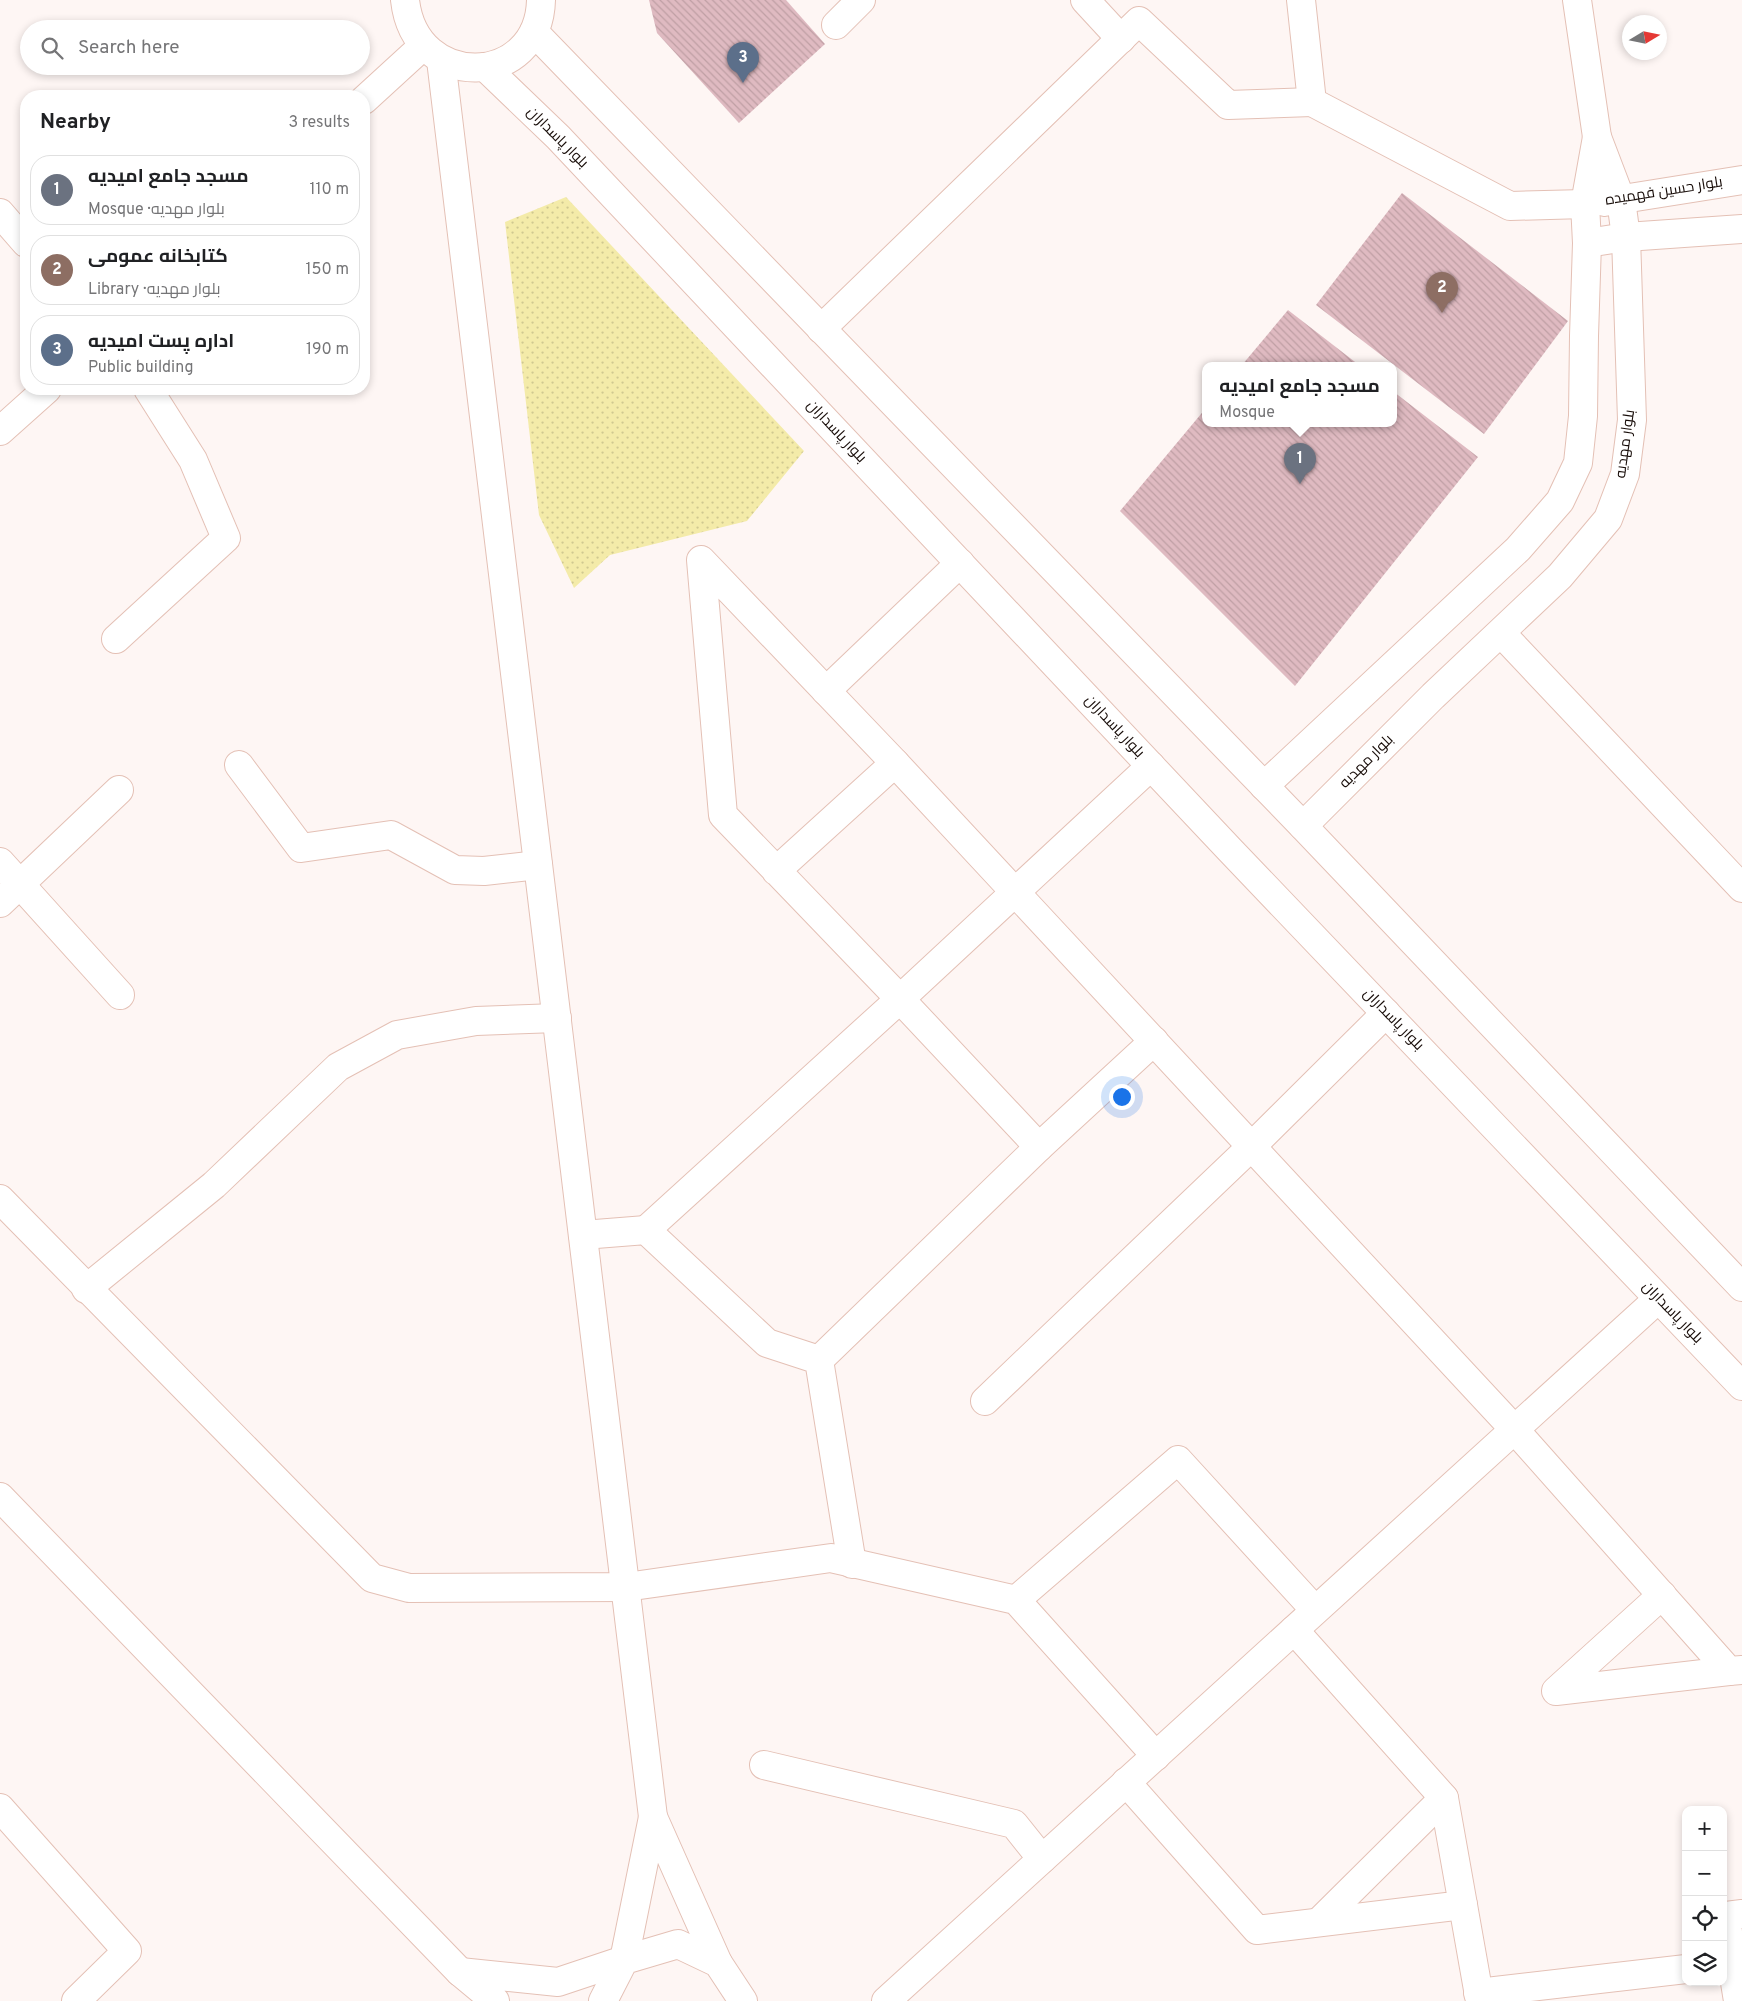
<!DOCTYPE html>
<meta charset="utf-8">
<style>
:root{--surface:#fff;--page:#f2f2f2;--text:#202124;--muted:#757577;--line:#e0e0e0;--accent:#2179a8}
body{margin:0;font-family:Overpass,Cairo,sans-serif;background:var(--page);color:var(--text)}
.controls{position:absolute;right:15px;bottom:15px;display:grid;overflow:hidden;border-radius:10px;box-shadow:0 2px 8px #0003}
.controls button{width:45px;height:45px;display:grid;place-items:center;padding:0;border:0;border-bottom:1px solid var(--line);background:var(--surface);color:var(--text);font:25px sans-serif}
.compass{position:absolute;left:1622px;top:15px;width:45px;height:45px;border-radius:50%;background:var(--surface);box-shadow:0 2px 8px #0003;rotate:80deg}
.you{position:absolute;left:1121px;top:1096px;width:18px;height:18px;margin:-12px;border:4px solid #fff;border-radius:50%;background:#1a73e8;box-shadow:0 0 0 8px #1a73e833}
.badge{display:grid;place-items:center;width:32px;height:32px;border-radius:50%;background:var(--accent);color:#fff;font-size:16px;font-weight:700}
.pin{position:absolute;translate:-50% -41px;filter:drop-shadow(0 1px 2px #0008)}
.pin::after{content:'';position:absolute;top:26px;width:18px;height:15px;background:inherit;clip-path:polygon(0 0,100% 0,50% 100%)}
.popup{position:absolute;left:1202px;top:362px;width:195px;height:65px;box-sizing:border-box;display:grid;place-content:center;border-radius:10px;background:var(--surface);filter:drop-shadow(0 1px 4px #0005);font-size:16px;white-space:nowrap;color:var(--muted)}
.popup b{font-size:19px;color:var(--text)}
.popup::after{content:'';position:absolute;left:50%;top:100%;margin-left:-10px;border:10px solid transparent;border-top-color:var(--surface)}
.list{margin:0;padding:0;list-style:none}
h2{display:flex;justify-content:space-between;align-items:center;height:65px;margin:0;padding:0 20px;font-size:21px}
h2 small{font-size:16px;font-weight:400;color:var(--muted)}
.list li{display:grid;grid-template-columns:32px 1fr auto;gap:15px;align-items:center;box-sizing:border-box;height:70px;margin:0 10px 10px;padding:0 10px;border:1px solid var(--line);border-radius:20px}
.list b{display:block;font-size:19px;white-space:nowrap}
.list p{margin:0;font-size:16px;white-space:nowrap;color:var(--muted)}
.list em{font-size:16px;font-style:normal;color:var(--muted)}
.icon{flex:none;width:28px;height:28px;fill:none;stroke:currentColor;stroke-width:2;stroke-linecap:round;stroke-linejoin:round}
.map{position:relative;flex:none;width:1742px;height:2001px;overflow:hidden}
.search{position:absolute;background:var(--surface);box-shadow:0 2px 8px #0003;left:20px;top:20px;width:350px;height:55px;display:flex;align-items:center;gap:12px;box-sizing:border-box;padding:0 18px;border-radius:28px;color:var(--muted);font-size:19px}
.panel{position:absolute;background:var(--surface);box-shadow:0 2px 8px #0003;left:20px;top:90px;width:350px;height:305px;border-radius:20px}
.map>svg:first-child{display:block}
.park{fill:url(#park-dots)}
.building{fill:url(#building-back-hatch)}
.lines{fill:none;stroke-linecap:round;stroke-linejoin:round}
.minor-casing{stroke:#e4c0b5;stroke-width:30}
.tertiary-casing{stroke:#e4c0b5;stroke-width:30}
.secondary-casing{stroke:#e4c0b5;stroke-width:30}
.minor{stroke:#fff;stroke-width:28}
.tertiary{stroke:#fff;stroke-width:28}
.secondary{stroke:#fff;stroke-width:28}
.labels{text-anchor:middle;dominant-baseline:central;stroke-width:5;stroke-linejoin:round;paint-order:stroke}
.street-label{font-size:15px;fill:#160b07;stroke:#fff}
</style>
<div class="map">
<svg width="1742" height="2001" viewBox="0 0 1742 2001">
<defs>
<pattern id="park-dots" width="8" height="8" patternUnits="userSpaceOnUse" patternTransform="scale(1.25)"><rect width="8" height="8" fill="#f4eba9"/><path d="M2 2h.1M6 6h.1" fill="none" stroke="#d0c890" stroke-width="1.8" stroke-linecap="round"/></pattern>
<pattern id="building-back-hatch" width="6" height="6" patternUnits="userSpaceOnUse" patternTransform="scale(1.25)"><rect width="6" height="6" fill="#dfbac1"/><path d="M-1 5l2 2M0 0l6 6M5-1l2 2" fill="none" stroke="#bf9fa4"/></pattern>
</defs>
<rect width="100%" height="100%" fill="#fef6f4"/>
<!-- park -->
<path class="park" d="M566 197 804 451 747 521 610 555 574 588 539 515 505 222Z"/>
<!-- building -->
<g class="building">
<path d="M649 0H786L825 44 739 123 657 33Z"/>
<path d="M1402 193 1568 321 1484 434 1316 305Z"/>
<path d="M1288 310 1359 365H1242Z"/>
<path d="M1394 392 1478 457 1295 686 1120 511 1206 408V423H1394Z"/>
</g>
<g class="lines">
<defs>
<g id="minor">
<path d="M1085 0 1121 39"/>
<path d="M1301 0 1312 102 1510 206 1585 204"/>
<path d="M836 25 861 0"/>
<path d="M441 60 653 1817"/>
<path d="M364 100 423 46"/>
<path d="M0 213 26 243"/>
<path d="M821 329 1139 21 1228 105 1312 102"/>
<path d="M0 431 47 389"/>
<path d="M1501 633 1742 888"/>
<path d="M116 639 226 538 193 460 148 389"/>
<path d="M826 691 960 563"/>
<path d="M895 763 1514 1429 1729 1671 1742 1670"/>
<path d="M239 765 301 848 391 835 455 870 484 871 538 865"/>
<path d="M0 862 120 995"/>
<path d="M776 871 895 763 701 560 723 815 900 999 1151 766"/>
<path d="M0 903 119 790"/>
<path d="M0 1199 372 1578 409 1588 626 1587 831 1558 1016 1600 1156 1756"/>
<path d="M646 1230 900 999 1039 1147"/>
<path d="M583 1235 646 1230 767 1343 819 1360 852 1564"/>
<path d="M86 1289 214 1185 338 1067 397 1035 476 1021 557 1018"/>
<path d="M819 1360 1039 1147 1154 1041"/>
<path d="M985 1401 1252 1146 1386 1013"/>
<path d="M0 1497 460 1972"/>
<path d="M1662 1595 1556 1691 1729 1671"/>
<path d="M1016 1600 1178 1460 1315 1610"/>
<path d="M764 1765 1014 1824 1042 1859"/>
<path d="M1126 1782 1257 1930 1463 1905 1444 1798 1294 1630"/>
<path d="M0 1808 127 1951 76 2001"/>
<path d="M1463 1905 1480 2001"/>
<path d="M1319 1922 1444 1798"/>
<path d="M1732 1964 1726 1916 1742 1914"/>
<path d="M1723 1965 1732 1964 1738 2001"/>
<path d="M1478 1993 1686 1969"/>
<path d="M495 2001 460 1972 558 1982 624 1960 653 1817 718 1963"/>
<path d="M603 2001 624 1960 678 1944 718 1963 743 2001"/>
<path d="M886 2001 1658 1299"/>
</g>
<g id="tertiary">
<path d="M1604 202 1742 180"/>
<path d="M1587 243 1626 237 1742 229"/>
<path d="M1264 786 1518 549 1560 501 1578 463 1583 416 1584 336 1587 243 1585 204 1597 137"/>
<path d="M1303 826 1433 696 1560 576 1608 519 1625 474 1632 420 1626 237 1621 200 1597 137 1577 0"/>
</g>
<g id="secondary">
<path d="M405 0C415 92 539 88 541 0"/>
<path d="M534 32 1303 826 1742 1287"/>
<path d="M485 67 558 137 1230 850 1742 1386"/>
</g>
</defs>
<!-- minor casing -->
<use href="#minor" class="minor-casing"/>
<!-- tertiary casing -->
<use href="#tertiary" class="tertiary-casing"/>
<!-- secondary casing -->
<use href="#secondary" class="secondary-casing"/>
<!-- minor -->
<use href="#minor" class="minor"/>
<!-- tertiary -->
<use href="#tertiary" class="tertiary"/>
<!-- secondary -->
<use href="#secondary" class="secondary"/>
</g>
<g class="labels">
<!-- street labels -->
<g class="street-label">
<text transform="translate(557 138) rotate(45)">بلوار پاسداران</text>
<text transform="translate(1664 192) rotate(-9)">بلوار حسین فهمیده</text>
<text transform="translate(836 432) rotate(47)">بلوار پاسداران</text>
<text transform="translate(1626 444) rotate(-82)">بلوار مهدیه</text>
<text transform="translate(1114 727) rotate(47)">بلوار پاسداران</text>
<text transform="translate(1367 762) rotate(-45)">بلوار مهدیه</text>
<text transform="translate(1393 1020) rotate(46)">بلوار پاسداران</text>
<text transform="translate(1672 1313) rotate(46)">بلوار پاسداران</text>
</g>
</g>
</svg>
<div class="controls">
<button>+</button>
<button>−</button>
<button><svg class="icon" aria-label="locate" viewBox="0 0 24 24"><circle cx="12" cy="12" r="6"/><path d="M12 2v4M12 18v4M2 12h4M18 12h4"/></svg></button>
<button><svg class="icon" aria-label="layers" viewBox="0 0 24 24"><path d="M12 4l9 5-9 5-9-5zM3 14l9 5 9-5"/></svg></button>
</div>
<svg class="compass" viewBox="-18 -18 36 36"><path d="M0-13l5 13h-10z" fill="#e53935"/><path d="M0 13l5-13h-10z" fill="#757577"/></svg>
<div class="you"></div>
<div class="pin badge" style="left:1300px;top:484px;background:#6b7280">1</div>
<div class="popup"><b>مسجد جامع امیدیه</b>Mosque</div>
<div class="pin badge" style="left:1442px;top:313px;background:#8d6e63">2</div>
<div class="pin badge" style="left:743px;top:83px;background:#5c6f8a">3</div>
<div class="search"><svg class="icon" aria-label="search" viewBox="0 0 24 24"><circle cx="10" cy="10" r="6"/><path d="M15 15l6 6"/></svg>Search here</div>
<section class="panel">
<h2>Nearby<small>3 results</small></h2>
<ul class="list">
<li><span class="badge" style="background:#6b7280">1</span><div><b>مسجد جامع امیدیه</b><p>Mosque · بلوار مهدیه</p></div><em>110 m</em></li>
<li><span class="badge" style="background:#8d6e63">2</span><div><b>کتابخانه عمومی</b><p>Library · بلوار مهدیه</p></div><em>150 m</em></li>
<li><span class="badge" style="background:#5c6f8a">3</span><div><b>اداره پست امیدیه</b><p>Public building</p></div><em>190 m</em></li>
</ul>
</section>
</div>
